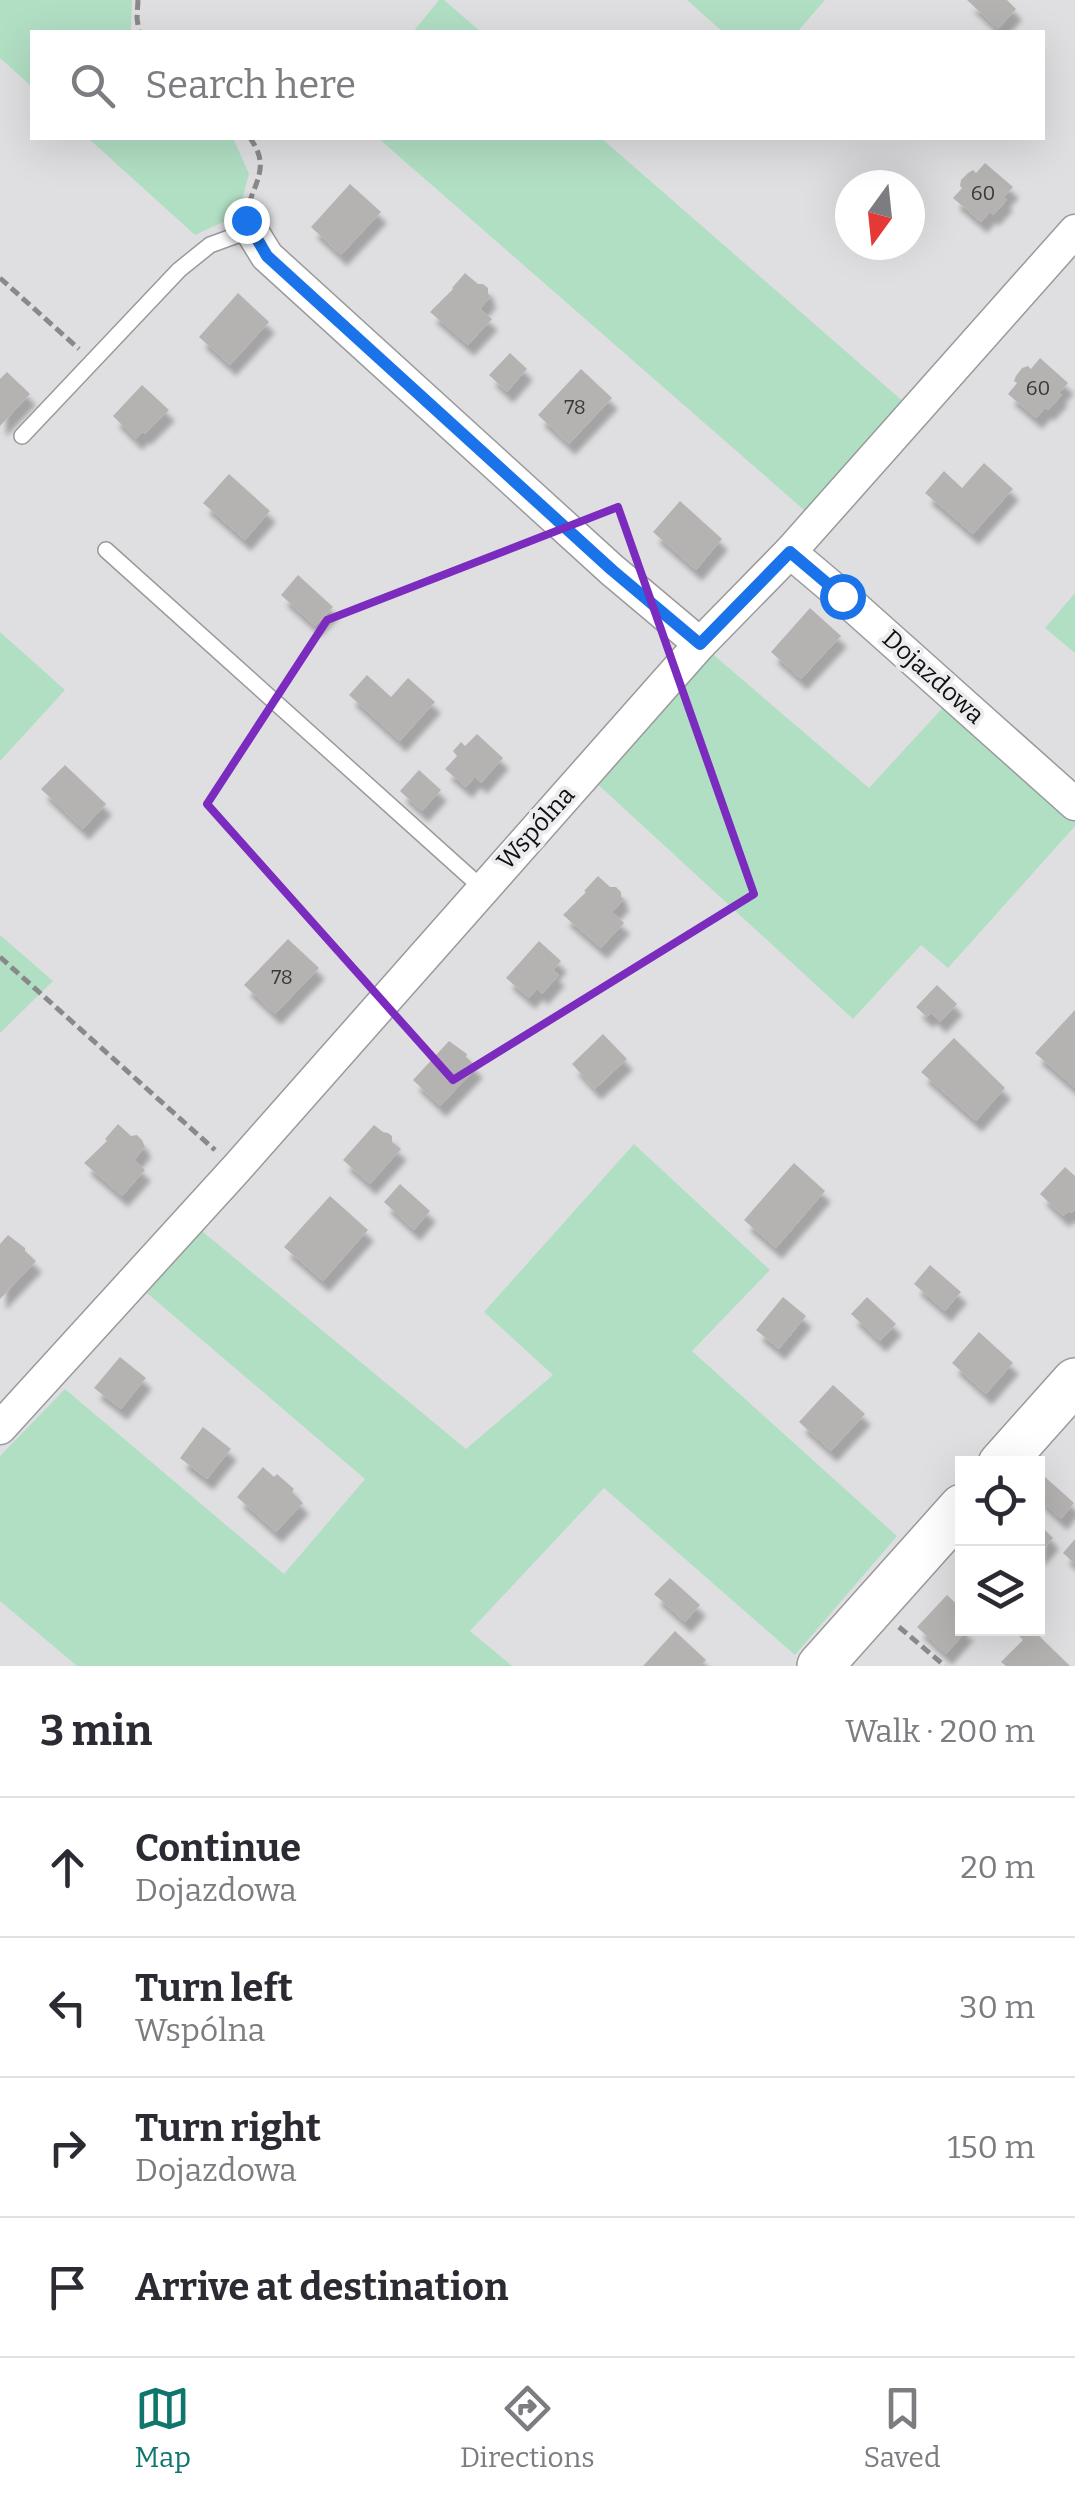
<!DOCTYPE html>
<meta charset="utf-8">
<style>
:root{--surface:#fff;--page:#f7f7f7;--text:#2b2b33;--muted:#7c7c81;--line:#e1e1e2;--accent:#0f766e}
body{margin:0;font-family:Bitter,serif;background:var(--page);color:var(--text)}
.controls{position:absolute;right:30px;bottom:30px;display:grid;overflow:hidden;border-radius:0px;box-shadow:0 10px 40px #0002}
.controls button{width:90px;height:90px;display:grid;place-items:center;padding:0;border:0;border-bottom:2px solid var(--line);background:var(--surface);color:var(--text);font:50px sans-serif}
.compass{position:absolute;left:835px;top:170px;width:90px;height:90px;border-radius:50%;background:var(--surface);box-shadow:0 10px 40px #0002;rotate:195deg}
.stop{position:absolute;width:30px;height:30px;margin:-22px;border:8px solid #1a73e8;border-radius:50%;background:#fff}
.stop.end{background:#1a73e8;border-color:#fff;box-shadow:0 2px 10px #0008}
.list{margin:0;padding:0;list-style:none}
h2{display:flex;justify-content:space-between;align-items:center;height:130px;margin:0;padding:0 40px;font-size:42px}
h2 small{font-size:32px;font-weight:400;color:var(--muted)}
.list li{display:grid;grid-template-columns:65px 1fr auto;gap:30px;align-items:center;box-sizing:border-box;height:140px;padding:0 40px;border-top:2px solid var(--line)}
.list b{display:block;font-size:38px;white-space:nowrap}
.list p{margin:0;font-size:32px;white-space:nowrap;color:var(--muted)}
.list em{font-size:32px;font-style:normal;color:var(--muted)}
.icon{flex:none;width:55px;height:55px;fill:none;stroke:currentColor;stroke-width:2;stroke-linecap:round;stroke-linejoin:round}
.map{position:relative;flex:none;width:1075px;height:1666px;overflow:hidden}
.search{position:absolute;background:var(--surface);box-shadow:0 10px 40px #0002;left:30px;right:30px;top:30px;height:110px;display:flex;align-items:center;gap:25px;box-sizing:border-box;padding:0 35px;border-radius:0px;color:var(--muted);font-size:38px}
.sheet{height:690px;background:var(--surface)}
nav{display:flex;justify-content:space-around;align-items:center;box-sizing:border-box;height:140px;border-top:2px solid var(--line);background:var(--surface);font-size:28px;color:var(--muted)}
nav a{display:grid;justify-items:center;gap:5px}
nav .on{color:var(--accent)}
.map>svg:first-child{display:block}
.green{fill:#b1dfc4}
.building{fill:#b5b3b2;filter:url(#shadow)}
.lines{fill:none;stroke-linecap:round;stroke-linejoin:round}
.lane-casing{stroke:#999a9b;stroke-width:18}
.street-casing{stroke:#999a9b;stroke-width:35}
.secondary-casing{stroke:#999a9b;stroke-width:48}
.path{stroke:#89898a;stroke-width:5;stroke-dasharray:10 5;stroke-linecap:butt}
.lane{stroke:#fff;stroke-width:15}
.street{stroke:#fff;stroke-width:32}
.secondary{stroke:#fff;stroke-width:45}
.route{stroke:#1a73e8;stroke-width:12}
.marked{fill:none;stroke:#7b2cbf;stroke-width:8;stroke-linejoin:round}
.labels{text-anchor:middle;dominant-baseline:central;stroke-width:8;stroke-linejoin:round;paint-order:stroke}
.number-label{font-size:20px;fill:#383938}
.street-label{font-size:25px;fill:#0f1010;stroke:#ececee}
</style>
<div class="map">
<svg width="1075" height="1666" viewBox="0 0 1075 1666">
<defs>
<filter id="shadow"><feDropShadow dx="6" dy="11" stdDeviation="2.5" flood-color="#0004"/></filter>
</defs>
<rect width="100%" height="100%" fill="#dfdfe1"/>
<!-- green -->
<g class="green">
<path d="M0 0H132L131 32H32V87L0 58Z"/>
<path d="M439 0H444L481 32H413Z"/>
<path d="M687 0H825L797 32H723Z"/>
<path d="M88 138H233L249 174 238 215 195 235Z"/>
<path d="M378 138H601L905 403 804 510Z"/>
<path d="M1075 593V653L1045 628Z"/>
<path d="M0 632 65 690 0 761Z"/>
<path d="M709 651 869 788 947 703 1075 815V826L948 968 921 945 853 1019 593 780Z"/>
<path d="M0 935 53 981 0 1033Z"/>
<path d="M634 1144 770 1270 692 1351 897 1536 795 1655 604 1488 470 1631 512 1666H77L0 1601V1456L65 1389 284 1574 365 1479 147 1293 197 1227 466 1449 553 1375 484 1312Z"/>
</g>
<!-- building -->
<g class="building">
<path d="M967 0H1007L1016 9 998 29Z"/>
<path d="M985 163 1013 187 1004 197 1007 200 993 215 990 212 981 222 953 198 962 188 960 186 961 180 968 173 973 170 976 173Z"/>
<path d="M350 184 381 212 341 255 311 227Z"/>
<path d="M465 273 478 284H483L488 288V294L491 296 480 309 492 319 468 345 430 312 453 289 452 288Z"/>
<path d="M238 293 269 322 230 365 199 337Z"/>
<path d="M510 353 527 369 507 392 489 375Z"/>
<path d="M1040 358 1068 383 1059 393 1062 395 1048 410 1045 408 1036 418 1008 394 1017 383 1014 381 1016 376 1022 368 1028 366 1031 369Z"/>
<path d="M581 369 612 398 569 444 538 415Z"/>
<path d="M7 372 30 394 0 426V379Z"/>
<path d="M142 385 169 410 145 434 143 432 136 439 113 416Z"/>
<path d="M984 463 1013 489 973 534 925 493 944 471 962 488Z"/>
<path d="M229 474 270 511 245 540 203 503Z"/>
<path d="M680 501 722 539 696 570 653 532Z"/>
<path d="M298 575 333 607 315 626 281 595Z"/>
<path d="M810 608 841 636 801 679 771 652Z"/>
<path d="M367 675 391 697 408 678 435 702 400 741 349 695Z"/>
<path d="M477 734 503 758 481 783 475 777 466 787 445 769 457 756 453 751 461 742 465 746Z"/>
<path d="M65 765 106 804 83 829 41 789Z"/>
<path d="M419 770 441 790 422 811 400 791Z"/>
<path d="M598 876 610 887H616L621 892V897L624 899 612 912 624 923 601 948 563 915 586 892 584 891Z"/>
<path d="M288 939 319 968 275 1014 244 985Z"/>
<path d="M539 941 561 961 553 970 559 975 542 994 537 989 529 998 506 978Z"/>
<path d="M937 985 957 1004 940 1022 931 1013 927 1017 916 1007Z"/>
<path d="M1075 1010V1088L1035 1053Z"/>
<path d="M603 1034 627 1059 595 1089 572 1064Z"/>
<path d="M954 1038 1005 1088 976 1121 921 1072Z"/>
<path d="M449 1041 467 1054 466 1057 477 1067 440 1106 413 1080Z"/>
<path d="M118 1124 131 1136 137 1135 142 1140 145 1147 134 1160 145 1170 122 1196 84 1163 107 1141 105 1139Z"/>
<path d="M374 1125 383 1132 388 1133 392 1136V1142L401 1149 370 1184 343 1160Z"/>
<path d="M794 1163 825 1191 776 1248 744 1220Z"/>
<path d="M1065 1167 1075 1176V1210L1072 1213 1069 1211 1063 1216 1040 1194Z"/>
<path d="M400 1184 430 1211 414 1230 384 1202Z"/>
<path d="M330 1196 368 1230 323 1281 284 1247Z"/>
<path d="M8 1235 25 1248V1251L36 1261 0 1299V1244Z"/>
<path d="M930 1265 961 1292 945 1311 914 1284Z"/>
<path d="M783 1297 806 1316 779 1349 756 1330Z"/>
<path d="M867 1297 896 1324 880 1341 851 1314Z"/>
<path d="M979 1332 1013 1363 986 1394 952 1363Z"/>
<path d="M120 1357 146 1378 121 1409 94 1388Z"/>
<path d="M833 1385 865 1414 831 1451 799 1422Z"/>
<path d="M203 1427 231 1449 207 1479 180 1458Z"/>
<path d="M263 1467 274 1477 277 1474 294 1489 292 1492 303 1503 276 1532 237 1497Z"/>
<path d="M1044 1476 1074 1503 1061 1519 1038 1498V1483Z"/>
<path d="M1038 1523 1053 1538 1038 1556Z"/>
<path d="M1075 1539V1564L1063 1553Z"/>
<path d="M670 1578 700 1605 685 1622 654 1594Z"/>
<path d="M947 1595 962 1609V1628H969L946 1654 917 1627Z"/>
<path d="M1025 1628H1031L1070 1666H1006L1001 1662 1023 1640 1019 1636Z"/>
<path d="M675 1631 706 1660 700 1666H643Z"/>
</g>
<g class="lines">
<defs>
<g id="lane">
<path d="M22 436 179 270 210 245 251 230"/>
<path d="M106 550 482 888"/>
</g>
<g id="street">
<path d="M251 230 267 256 612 570 700 644"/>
<path d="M790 552 842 596 1075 804"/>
<path d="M0 1428 236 1169 700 644 790 552 1075 231"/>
</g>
<g id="secondary">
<path d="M1001 1464 1075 1381"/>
<path d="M820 1666 962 1507"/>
</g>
</defs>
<!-- lane casing -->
<use href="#lane" class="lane-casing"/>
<!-- street casing -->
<use href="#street" class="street-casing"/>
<!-- secondary casing -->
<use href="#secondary" class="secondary-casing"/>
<!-- path -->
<g class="path">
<path d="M138 0 137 18 139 32"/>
<path d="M249 203C259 176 268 163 250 138"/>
<path d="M0 278 79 349"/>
<path d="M0 957 215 1150"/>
<path d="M899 1627 945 1666"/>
</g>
<!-- lane -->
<use href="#lane" class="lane"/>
<!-- street -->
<use href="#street" class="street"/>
<!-- secondary -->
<use href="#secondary" class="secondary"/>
</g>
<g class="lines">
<!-- route -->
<path class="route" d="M246 220 267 256 612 570 700 644 790 552 842 596"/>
</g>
<!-- marked area -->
<path class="marked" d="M618 507 754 894 453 1080 207 804 327 620Z"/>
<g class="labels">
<!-- number labels -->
<g class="number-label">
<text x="983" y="193">60</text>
<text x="1038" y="388">60</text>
<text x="575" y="407">78</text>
<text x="282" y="977">78</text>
</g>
<!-- street labels -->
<g class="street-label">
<text transform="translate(933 677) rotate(42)">Dojazdowa</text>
<text transform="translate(536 828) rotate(-48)">Wspólna</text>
</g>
</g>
</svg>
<div class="controls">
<button><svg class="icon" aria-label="locate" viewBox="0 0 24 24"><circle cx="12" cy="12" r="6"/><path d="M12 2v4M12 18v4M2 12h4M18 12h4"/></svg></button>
<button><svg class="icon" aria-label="layers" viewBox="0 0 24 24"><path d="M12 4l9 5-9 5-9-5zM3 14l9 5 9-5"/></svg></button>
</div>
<svg class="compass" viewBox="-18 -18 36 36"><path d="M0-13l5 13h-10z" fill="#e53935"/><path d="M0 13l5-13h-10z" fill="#7c7c81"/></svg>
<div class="stop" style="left:842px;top:596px"></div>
<div class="stop end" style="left:246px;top:220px"></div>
<div class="search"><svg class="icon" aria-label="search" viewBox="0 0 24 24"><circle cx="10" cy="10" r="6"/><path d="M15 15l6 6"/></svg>Search here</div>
</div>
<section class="sheet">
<h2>3 min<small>Walk · 200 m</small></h2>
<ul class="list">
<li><svg class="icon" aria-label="ahead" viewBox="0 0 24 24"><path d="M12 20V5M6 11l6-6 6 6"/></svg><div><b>Continue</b><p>Dojazdowa</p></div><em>20 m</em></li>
<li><svg class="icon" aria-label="left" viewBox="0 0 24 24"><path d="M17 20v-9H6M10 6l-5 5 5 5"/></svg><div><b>Turn left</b><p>Wspólna</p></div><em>30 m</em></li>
<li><svg class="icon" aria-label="right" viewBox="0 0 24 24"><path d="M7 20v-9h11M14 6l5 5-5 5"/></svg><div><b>Turn right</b><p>Dojazdowa</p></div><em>150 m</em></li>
<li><svg class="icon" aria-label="arrive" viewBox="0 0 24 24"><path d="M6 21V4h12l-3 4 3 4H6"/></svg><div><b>Arrive at destination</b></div></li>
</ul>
</section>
<nav>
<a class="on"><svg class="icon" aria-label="map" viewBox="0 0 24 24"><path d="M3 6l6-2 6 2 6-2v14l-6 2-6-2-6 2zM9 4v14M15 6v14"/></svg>Map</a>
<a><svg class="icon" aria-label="directions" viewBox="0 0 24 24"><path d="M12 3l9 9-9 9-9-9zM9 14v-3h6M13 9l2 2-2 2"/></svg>Directions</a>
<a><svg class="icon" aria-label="saved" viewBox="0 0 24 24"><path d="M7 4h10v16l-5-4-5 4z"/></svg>Saved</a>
</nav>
